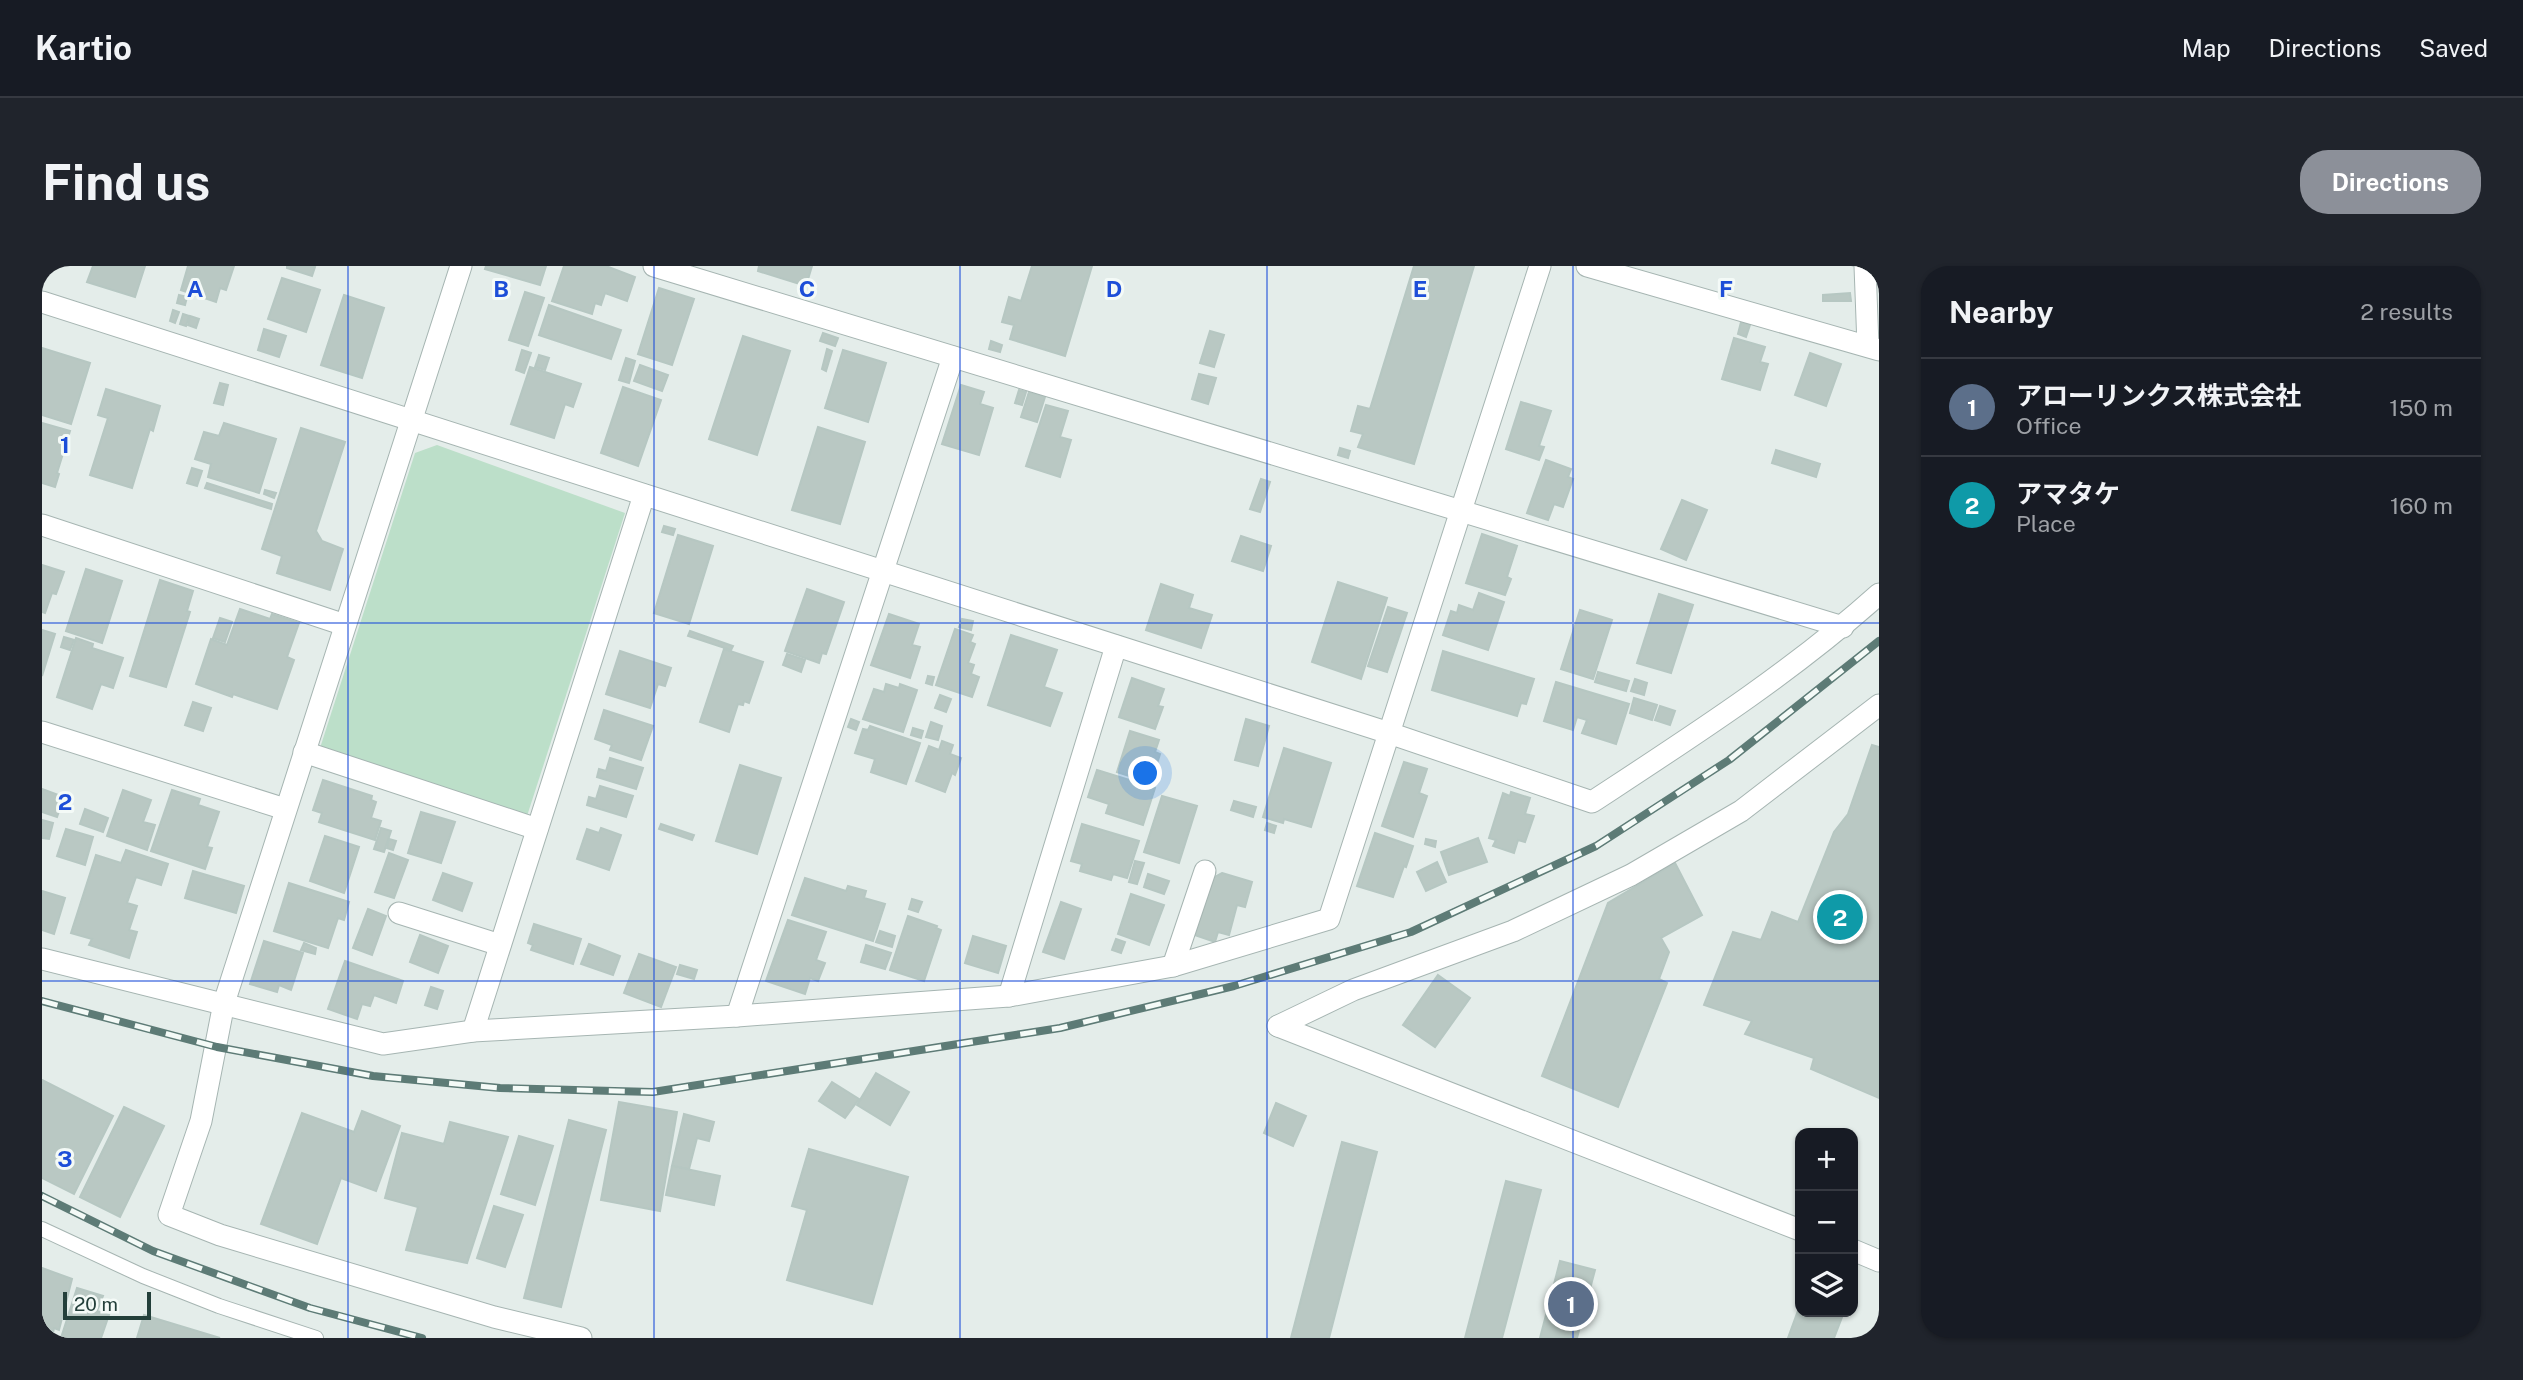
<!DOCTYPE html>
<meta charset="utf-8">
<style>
:root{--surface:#171b24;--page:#20242c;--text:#f1f3f6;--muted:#9ea1a6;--line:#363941;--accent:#8c9099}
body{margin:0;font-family:"Public Sans","Noto Sans JP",sans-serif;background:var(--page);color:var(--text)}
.controls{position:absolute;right:21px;bottom:21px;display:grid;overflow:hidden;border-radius:14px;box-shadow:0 2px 5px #0004}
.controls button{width:63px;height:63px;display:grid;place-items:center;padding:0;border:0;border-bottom:2px solid var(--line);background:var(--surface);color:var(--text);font:35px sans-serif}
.scale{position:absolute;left:21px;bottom:18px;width:88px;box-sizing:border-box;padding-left:7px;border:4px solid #233f3a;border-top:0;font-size:19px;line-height:24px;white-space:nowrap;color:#233f3a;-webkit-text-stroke:5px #f4faf7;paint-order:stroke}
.you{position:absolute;left:1104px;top:508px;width:24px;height:24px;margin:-18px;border:5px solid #fff;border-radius:50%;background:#1a73e8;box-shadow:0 0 0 10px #1a73e833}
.badge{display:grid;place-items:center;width:46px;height:46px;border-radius:50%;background:var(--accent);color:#fff;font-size:23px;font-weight:700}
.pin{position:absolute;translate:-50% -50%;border:4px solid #fff;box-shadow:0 2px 7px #0006}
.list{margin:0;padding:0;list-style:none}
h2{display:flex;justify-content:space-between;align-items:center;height:91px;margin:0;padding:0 28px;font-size:30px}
h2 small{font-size:23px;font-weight:400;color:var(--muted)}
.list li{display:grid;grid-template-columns:46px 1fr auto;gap:21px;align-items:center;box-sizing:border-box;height:98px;padding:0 28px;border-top:2px solid var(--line)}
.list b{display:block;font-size:26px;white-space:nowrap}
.list p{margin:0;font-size:23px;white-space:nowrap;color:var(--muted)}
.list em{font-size:23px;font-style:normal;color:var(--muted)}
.icon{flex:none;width:38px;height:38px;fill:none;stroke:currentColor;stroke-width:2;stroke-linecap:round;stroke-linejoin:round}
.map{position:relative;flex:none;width:1837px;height:1072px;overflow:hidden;border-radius:28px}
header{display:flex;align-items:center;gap:42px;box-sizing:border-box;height:98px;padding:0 35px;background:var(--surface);border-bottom:2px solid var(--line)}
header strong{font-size:33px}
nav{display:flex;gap:38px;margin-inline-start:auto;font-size:24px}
.intro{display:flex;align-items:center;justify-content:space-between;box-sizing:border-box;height:168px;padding:0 42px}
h1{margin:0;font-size:49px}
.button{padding:18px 32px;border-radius:28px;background:var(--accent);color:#fff;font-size:24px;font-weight:700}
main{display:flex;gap:42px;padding:0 42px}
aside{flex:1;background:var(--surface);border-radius:28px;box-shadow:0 2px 5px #0004}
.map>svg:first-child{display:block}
.green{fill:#bcdfc9}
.building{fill:#b9c8c3;stroke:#b6c7c2;stroke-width:2}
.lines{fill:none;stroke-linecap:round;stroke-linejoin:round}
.lane-casing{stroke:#a6b5b2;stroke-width:16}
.street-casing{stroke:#a6b5b2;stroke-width:23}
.lane{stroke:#fff;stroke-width:14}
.street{stroke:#fff;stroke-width:21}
.rail-casing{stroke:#5d7b76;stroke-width:8}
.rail{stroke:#f4faf7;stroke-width:5;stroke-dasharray:16;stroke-linecap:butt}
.grid{fill:none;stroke:#1d4ed8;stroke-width:2;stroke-opacity:0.55}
.grid-label{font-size:23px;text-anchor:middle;font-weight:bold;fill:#1d4ed8;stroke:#f4faf7;stroke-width:6;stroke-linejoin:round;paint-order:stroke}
</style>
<header>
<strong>Kartio</strong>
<nav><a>Map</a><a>Directions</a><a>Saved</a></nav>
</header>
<div class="intro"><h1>Find us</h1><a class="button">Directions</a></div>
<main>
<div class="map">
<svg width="1837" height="1072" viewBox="0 0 1837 1072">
<rect width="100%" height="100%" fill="#e4edea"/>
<!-- green -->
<path class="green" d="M395 179 583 247 485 550 278 482 373 187Z"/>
<!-- building -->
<g class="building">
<path d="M51 0H103L93 31 45 16Z"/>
<path d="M146 0H192L184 24 178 22 174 36 139 24Z"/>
<path d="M245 0H269L273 1 270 10 245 2Z"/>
<path d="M444 0H504L498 19 443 3Z"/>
<path d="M522 0H564L593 11 585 35 563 27 559 39 553 37 550 48 510 35Z"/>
<path d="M717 0H770L764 20 716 5Z"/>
<path d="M990 0H1050L1023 90 968 73 972 59 960 56 967 31 979 35Z"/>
<path d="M1372 0H1432L1372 198 1316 181 1321 168 1309 165 1316 140 1328 143Z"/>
<path d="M240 12 278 24 264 66 226 53Z"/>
<path d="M617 22 652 33 630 99 596 88Z"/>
<path d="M483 26 502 32 486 80 467 74Z"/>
<path d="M1808 27 1809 35H1781V29Z"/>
<path d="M137 29 145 31 143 39 135 37Z"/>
<path d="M302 29 342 42 320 112 279 99Z"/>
<path d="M507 39 579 64 569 93 497 69Z"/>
<path d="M131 44 137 46 133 57 128 55Z"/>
<path d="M141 48 147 50 144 60 138 58Z"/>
<path d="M148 50 157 53 154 62 146 59Z"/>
<path d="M1699 56 1708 59 1704 71 1696 68Z"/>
<path d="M222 63 244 70 237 91 216 84Z"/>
<path d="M1168 65 1182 69 1172 101 1158 97Z"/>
<path d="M781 67 796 72 793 80 778 75Z"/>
<path d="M701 70 748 85 715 189 667 173Z"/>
<path d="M1692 72 1723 81 1718 96 1726 98 1718 124 1680 113Z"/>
<path d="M949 75 960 79 958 86 947 83Z"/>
<path d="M0 82 48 97 29 158 0 149Z"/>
<path d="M785 83 790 85 784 105 780 103Z"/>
<path d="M480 84 489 87 482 107 474 104Z"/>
<path d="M801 84 844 97 826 156 783 142Z"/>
<path d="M1768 87 1799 98 1784 140 1753 129Z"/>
<path d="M497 89 507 92 503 104 493 101Z"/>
<path d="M584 92 593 95 587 117 577 114Z"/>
<path d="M598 99 626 109 620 125 592 115Z"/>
<path d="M488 101 539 118 531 141 523 138 512 172 469 158Z"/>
<path d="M1157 108 1174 112 1166 138 1150 133Z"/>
<path d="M178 117 186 119 181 139 172 137Z"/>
<path d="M919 119 942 126 938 138 951 142 937 189 900 178Z"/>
<path d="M581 121 619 134 596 200 559 187Z"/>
<path d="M64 123 118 140 111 165 108 163 90 222 48 209 66 152 56 149Z"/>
<path d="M977 124 984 126 980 139 973 137Z"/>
<path d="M987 126 1003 131 995 156 979 151Z"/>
<path d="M1479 136 1509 145 1497 180 1502 181 1497 194 1464 183Z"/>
<path d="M1004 139 1026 145 1018 171 1029 174 1018 211 984 200Z"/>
<path d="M0 157 28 165 15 207 17 208 13 221 0 217Z"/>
<path d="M182 157 234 173 217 227 166 211 169 198 153 193 162 166 177 170Z"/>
<path d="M776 161 823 176 798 258 750 244Z"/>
<path d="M259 162 303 176 274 265 280 275 301 283 288 324 235 307 240 290 220 283Z"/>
<path d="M1298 182 1308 185 1306 192 1296 189Z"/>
<path d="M1734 184 1778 198 1774 211 1730 197Z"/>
<path d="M1504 194 1529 203 1526 211 1531 213 1521 241 1512 238 1506 254 1485 247Z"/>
<path d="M150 202 160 205 155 220 145 217Z"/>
<path d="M1219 213 1228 216 1218 246 1208 243Z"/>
<path d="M165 217 230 238 229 243 163 222Z"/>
<path d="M223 224 234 227 232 232 222 228Z"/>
<path d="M1640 234 1665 244 1644 294 1619 283Z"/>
<path d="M622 260 633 263 631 269 620 266Z"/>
<path d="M1440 268 1475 280 1465 311 1469 313 1463 329 1424 317Z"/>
<path d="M636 269 671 280 647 358 612 347Z"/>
<path d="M1199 270 1229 280 1221 305 1190 295Z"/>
<path d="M0 299 22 306 14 328 10 327 3 347 0 346Z"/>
<path d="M44 303 80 315 60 377 24 365Z"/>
<path d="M118 314 151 325 145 345 148 346 124 421 88 410Z"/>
<path d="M1296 316 1345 332 1319 413 1270 396Z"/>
<path d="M1119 318 1151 329 1147 342 1170 349 1159 382 1104 364Z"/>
<path d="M765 323 802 336 784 388 780 387 777 397 743 385Z"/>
<path d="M1437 327 1462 336 1446 384 1401 369 1409 345 1415 347 1417 339 1431 344Z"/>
<path d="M1617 328 1651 339 1629 407 1595 397Z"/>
<path d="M1346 341 1365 347 1345 406 1326 400Z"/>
<path d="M198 343 228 353 230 348 257 357 245 391 252 394 235 443 191 428 190 431 154 418 169 373 185 379Z"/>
<path d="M1538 344 1570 354 1551 413 1519 403Z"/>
<path d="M847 348 877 358 870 379 878 381 868 412 829 399Z"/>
<path d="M178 352 190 356 183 376 171 372Z"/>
<path d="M920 353 931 355 929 364 917 361Z"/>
<path d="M913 363 931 369 928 376 933 378 926 397 932 399 929 408 937 411 930 431 894 419Z"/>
<path d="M0 364 13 368 0 410Z"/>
<path d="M648 365 691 380 689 384 646 370Z"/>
<path d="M969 369 1015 384 1002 421 1020 427 1008 460 946 439Z"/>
<path d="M22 371 32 374 28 384 19 381Z"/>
<path d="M34 372 51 378 50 382 81 392 71 422 59 418 50 443 15 431Z"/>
<path d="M682 383 721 396 707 437 702 435 701 439 696 438 687 466 658 456Z"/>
<path d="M578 385 629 402 623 420 616 418 608 442 564 428Z"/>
<path d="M1401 385 1492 413 1484 438 1479 437 1475 450 1390 424Z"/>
<path d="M745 388 763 394 759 406 741 399Z"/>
<path d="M1556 406 1587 415 1584 425 1553 416Z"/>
<path d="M886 410 892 411 890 419 884 417Z"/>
<path d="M1090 412 1122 423 1116 440 1121 441 1113 463 1077 451Z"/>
<path d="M1593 413 1605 417 1602 429 1589 425Z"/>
<path d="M1514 416 1587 438 1574 478 1540 467 1545 454 1535 451 1531 464 1502 455Z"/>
<path d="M844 418 857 422 858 418 875 424 861 466 821 453 832 423 842 426Z"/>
<path d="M898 429 909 433 904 446 893 442Z"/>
<path d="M1592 432 1615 439 1610 454 1588 447Z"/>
<path d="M151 436 169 442 161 465 143 459Z"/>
<path d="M1618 440 1633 445 1628 459 1613 454Z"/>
<path d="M562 444 611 460 599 494 568 484 570 479 553 473Z"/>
<path d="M809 453 817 456 814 464 806 461Z"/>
<path d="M1204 453 1227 460 1216 500 1193 494Z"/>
<path d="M889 456 900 460 896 474 884 471Z"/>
<path d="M828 460 878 477 864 518 829 506 833 493 813 487 821 463 826 464Z"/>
<path d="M871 462 881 465 879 472 869 469Z"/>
<path d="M1088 465 1117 474 1113 486 1118 488 1109 517 1075 506Z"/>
<path d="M900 475 911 479 908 488 919 492 913 509 910 507 903 526 874 515 887 480 897 484Z"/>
<path d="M1830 479 1837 481V832L1769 803 1772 792 1703 768 1710 755 1662 739 1691 666 1719 674 1730 646 1756 656 1792 566 1806 548Z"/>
<path d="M1242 482 1289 497 1269 561 1242 553 1241 557 1221 551Z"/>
<path d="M568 492 601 502 594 523 555 511 557 503 564 505Z"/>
<path d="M1362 496 1385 503 1377 527 1385 530 1371 571 1340 560Z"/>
<path d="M698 499 739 512 715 588 674 575Z"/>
<path d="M1055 504 1113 522 1101 559 1064 547 1067 538 1046 531Z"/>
<path d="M281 514 330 530 329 534 334 536 329 552 339 555 333 574 277 556 280 547 271 544Z"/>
<path d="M558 520 591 530 584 551 545 539 547 531 554 533Z"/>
<path d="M0 523 22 531 15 551 0 546Z"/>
<path d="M81 524 109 534 101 556 113 559 105 584 65 570Z"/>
<path d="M130 524 158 533 156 539 177 546 165 581 170 582 163 603 109 585Z"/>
<path d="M1469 526 1488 532 1483 548 1492 550 1483 576 1476 574 1472 587 1451 580 1454 574 1447 572 1461 527 1468 530Z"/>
<path d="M1120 530 1155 540 1137 597 1102 586Z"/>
<path d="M1192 535 1214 541 1211 551 1189 544Z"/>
<path d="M43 543 66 552 61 566 38 558Z"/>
<path d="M379 546 413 556 399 597 366 587Z"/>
<path d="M0 554 11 557 7 573 0 572Z"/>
<path d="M1225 557 1234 560 1232 567 1223 564Z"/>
<path d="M619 558 652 569 650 574 617 563Z"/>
<path d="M1040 558 1097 575 1085 612 1071 608 1069 614 1038 605 1040 598 1029 595Z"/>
<path d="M339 562 349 565 342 586 332 583Z"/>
<path d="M559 562 579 569 567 604 535 593 545 563 557 567Z"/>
<path d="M24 563 51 571 43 599 15 590Z"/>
<path d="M1333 567 1371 580 1364 601 1362 600 1351 631 1315 620Z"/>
<path d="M283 570 317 581 302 627 268 615Z"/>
<path d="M1436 572 1445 596 1407 609 1399 586Z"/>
<path d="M347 573 354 575 351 584 345 582Z"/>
<path d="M1384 573 1394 575 1393 581 1383 578Z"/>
<path d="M84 584 126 598 119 619 94 611 85 637 95 640 87 664 95 666 87 692 47 679 50 673 29 667 54 589 79 597Z"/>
<path d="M347 587 366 594 352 632 333 626Z"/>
<path d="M1093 595 1102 597 1095 618 1087 616Z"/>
<path d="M1395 596 1404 616 1384 625 1375 606Z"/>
<path d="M1633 597 1660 649 1619 672 1627 686 1617 713 1625 717 1576 841 1500 810 1566 637Z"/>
<path d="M151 605 202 620 194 647 143 632Z"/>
<path d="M401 607 430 617 420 645 391 634Z"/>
<path d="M1180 607 1210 616 1203 641 1195 639 1187 669 1176 666 1173 676 1153 669 1169 613Z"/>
<path d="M1106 608 1127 615 1122 628 1102 621Z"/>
<path d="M763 612 804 625 806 620 824 625 822 632 843 638 831 675 750 649Z"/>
<path d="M247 617 307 636 302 654 296 652 286 682 232 665Z"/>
<path d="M0 625 23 632 12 668 0 664Z"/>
<path d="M1089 628 1122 639 1107 679 1076 668Z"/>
<path d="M870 633 880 636 876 646 867 643Z"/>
<path d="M1019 636 1039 643 1022 693 1001 686Z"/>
<path d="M326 643 344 650 330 689 311 682Z"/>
<path d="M866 650 895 660 894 662 899 664 882 715 848 704Z"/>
<path d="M746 654 784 666 774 694 783 697 776 715 768 712 763 728 724 715Z"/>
<path d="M492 658 539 673 531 698 489 684 491 679 486 677Z"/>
<path d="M838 665 853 670 850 681 834 676Z"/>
<path d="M378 669 406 680 396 707 368 696Z"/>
<path d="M931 670 964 680 956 707 923 697Z"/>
<path d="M1074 673 1083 676 1079 687 1070 684Z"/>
<path d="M222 675 261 687 249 724 237 719 235 726 208 718Z"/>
<path d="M262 677 274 682 273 688 259 684Z"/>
<path d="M547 678 578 690 571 709 539 698Z"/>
<path d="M824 679 849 687 843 703 819 696Z"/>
<path d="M597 688 634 701 619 741 582 727Z"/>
<path d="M303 695 361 715 354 737 332 729 328 740 320 738 315 753 286 743Z"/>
<path d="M638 699 655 704 652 713 635 708Z"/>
<path d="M1396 709 1428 732 1393 781 1361 759Z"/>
<path d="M389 721 401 725 395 743 383 739Z"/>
<path d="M834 807 867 826 848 859 815 839Z"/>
<path d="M0 814 71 850 32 928 0 912Z"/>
<path d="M790 816 817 833 803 852 777 835Z"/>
<path d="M577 836 635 846 618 945 559 934Z"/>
<path d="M1234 837 1264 850 1251 880 1222 867Z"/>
<path d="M82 841 122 860 78 951 38 931Z"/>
<path d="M320 845 358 860 334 925 299 912 275 978 219 958 260 847 312 866Z"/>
<path d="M642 848 672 856 667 875 655 872 647 903 630 900Z"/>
<path d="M527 854 564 864 519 1041 482 1032Z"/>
<path d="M408 856 466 871 425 997 364 984 376 941 343 932 360 867 402 878Z"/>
<path d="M477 870 511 880 493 939 459 928Z"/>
<path d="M1300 876 1335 886 1287 1072H1249Z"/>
<path d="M767 883 866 911 830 1038 745 1014 765 944 750 940Z"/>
<path d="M630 900 678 910 672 939 624 929Z"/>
<path d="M1464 915 1499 924 1460 1072H1423Z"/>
<path d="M452 940 481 949 463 1001 435 992Z"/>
<path d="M1518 995 1553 1004 1535 1072H1498Z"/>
<path d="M0 1002 30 1013 17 1064 12 1062 10 1072 0 1069Z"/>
<path d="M35 1022 61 1030 55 1045 67 1049 59 1072H19Z"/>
<path d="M1758 1039V1046H1802L1792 1072H1746Z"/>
<path d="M102 1049 178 1072H95Z"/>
</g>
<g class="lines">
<defs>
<path id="lane" d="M0 963 101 1010 177 1040 274 1072"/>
<g id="street">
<path d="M419 0 182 737 159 855 127 949 178 969 452 1051 539 1072"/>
<path d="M612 0 1801 361"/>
<path d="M1545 0 1837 84"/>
<path d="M1823 0 1826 80"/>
<path d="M0 36 1347 467 1550 536C1649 471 1749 407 1837 328"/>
<path d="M0 259 303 359"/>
<path d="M0 466 243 543"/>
<path d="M262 486 495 563"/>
<path d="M357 647 458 679"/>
<path d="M0 693 341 778 431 765 695 750 967 730 1131 700 1287 653 1498 0"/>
<path d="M1131 700 1163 605"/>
<path d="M967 730 1074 380"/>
<path d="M695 750 911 91"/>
<path d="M1236 760 1311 724 1471 665 1589 609 1699 545 1837 439"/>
<path d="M1236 760 1758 964"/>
<path d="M431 765 602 229"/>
<path d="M1811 984 1837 995"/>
</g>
</defs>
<!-- lane casing -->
<use href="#lane" class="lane-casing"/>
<!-- street casing -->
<use href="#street" class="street-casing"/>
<!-- lane -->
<use href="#lane" class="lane"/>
<!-- street -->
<use href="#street" class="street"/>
<defs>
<g id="rail">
<path d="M0 735 175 781 331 810 458 822 611 826 1018 762 1192 720 1369 666 1554 580 1687 494 1837 375"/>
<path d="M0 930 111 985 268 1042 380 1072"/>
</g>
</defs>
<!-- rail casing -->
<use href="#rail" class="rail-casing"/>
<!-- rail -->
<use href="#rail" class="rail"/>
</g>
<!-- grid -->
<path class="grid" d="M306 0V1072M612 0V1072M918 0V1072M1225 0V1072M1531 0V1072M0 357H1837M0 715H1837"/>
<g class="grid-label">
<text x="153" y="31">A</text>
<text x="459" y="31">B</text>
<text x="765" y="31">C</text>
<text x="1072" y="31">D</text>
<text x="1378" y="31">E</text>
<text x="1684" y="31">F</text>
<text x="23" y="187">1</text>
<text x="23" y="544">2</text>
<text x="23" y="901">3</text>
</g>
</svg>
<div class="controls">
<button>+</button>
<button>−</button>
<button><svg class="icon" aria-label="layers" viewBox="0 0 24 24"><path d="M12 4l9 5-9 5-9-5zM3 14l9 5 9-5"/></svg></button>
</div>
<div class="scale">20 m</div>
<div class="you"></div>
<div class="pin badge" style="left:1529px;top:1038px;background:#5c6f8a">1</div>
<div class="pin badge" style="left:1798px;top:651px;background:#0f9aa8">2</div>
</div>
<aside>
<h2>Nearby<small>2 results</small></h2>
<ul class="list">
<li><span class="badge" style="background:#5c6f8a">1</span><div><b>アローリンクス株式会社</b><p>Office</p></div><em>150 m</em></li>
<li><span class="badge" style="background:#0f9aa8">2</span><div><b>アマタケ</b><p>Place</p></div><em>160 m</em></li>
</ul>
</aside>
</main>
